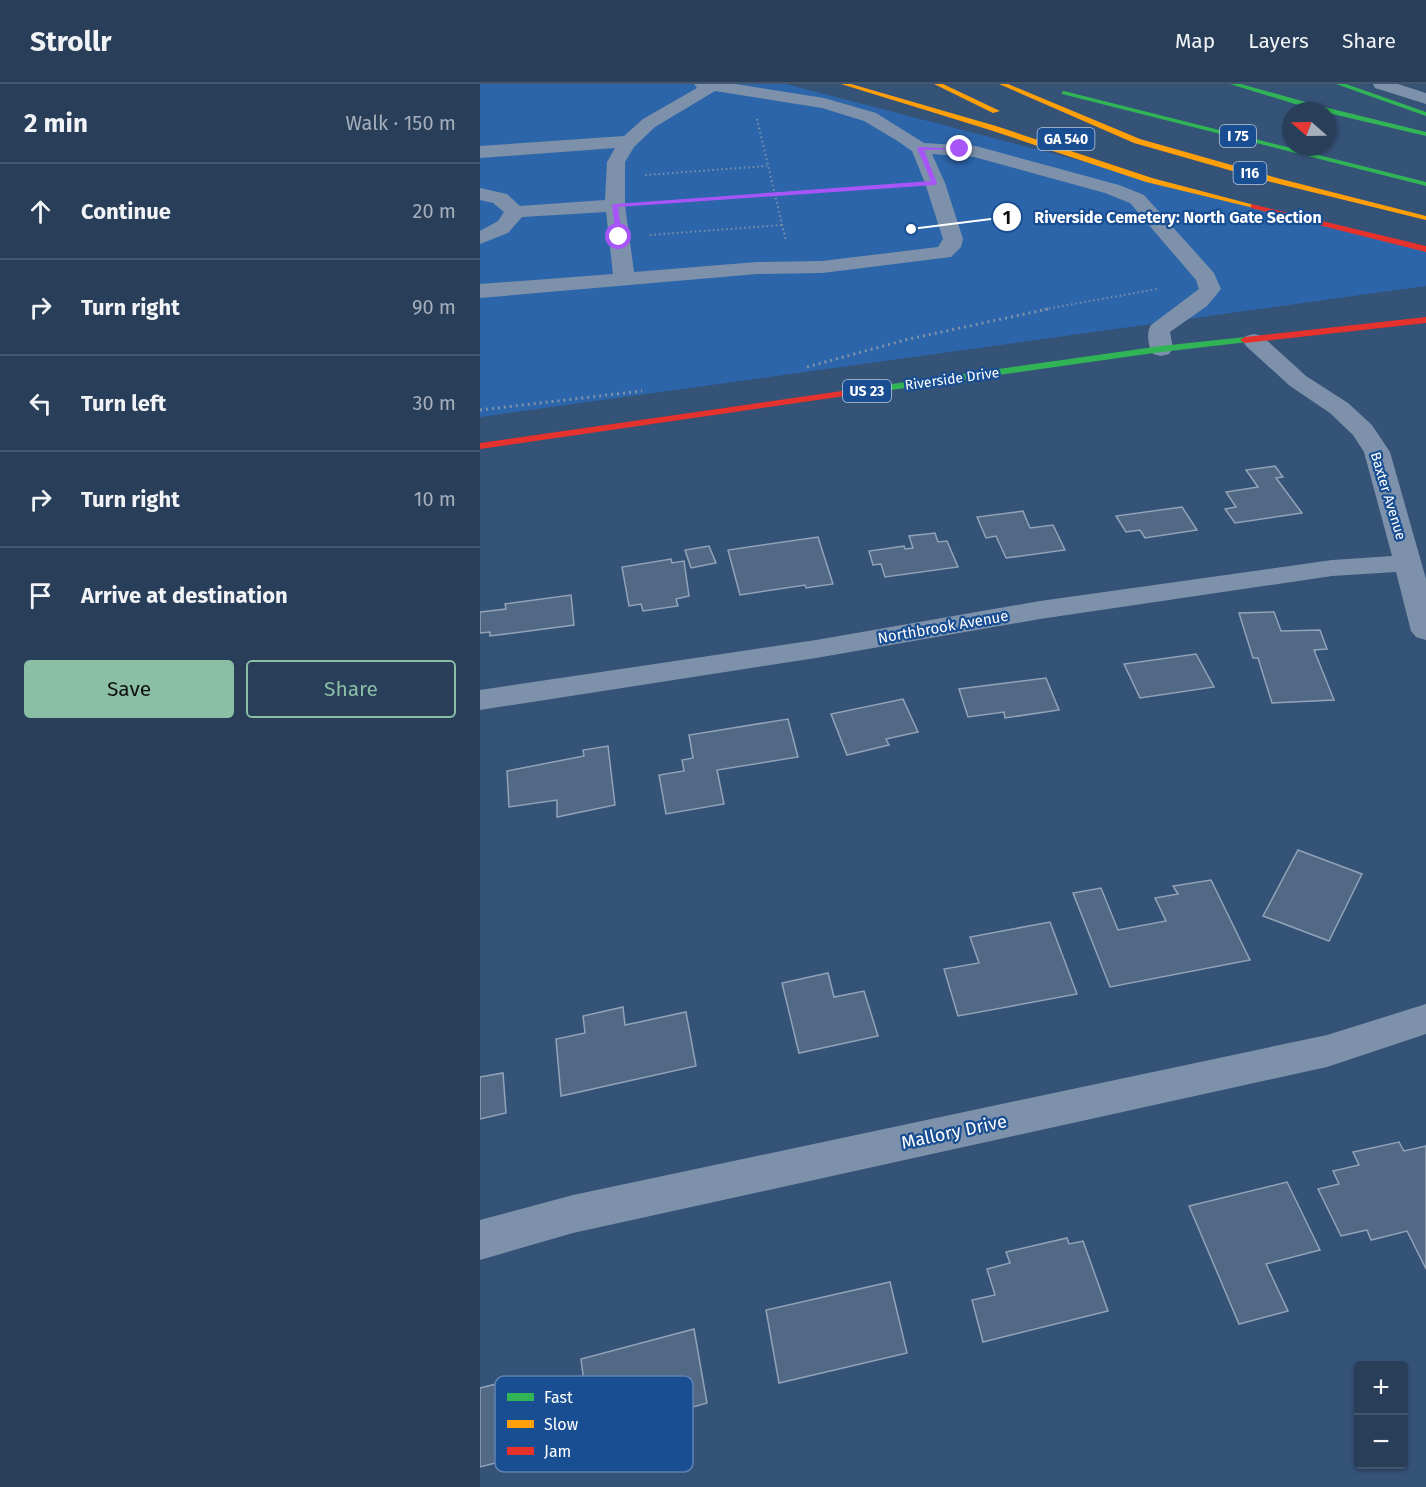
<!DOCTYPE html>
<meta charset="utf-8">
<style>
:root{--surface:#283e59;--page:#344962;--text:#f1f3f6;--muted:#a5aeba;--line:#44576f;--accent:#8abfa5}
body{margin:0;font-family:"Fira Sans",sans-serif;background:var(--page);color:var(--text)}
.controls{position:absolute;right:18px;bottom:18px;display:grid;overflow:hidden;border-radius:6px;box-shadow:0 2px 4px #0004}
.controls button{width:54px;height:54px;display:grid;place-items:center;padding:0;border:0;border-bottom:2px solid var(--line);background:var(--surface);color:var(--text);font:30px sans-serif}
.compass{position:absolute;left:802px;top:18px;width:54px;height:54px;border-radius:50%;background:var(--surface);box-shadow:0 2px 4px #0004;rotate:290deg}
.stop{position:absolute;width:18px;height:18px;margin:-14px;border:4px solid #a855f7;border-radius:50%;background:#fff}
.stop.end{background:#a855f7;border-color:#fff;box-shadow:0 2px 6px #0008}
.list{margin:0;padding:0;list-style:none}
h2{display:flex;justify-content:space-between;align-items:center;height:78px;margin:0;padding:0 24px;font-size:26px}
h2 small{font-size:20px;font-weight:400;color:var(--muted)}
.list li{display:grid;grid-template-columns:39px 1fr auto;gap:18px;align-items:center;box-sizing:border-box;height:96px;padding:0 24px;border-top:2px solid var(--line)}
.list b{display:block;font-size:22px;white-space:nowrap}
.list em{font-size:20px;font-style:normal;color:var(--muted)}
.actions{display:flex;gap:12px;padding:18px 24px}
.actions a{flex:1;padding:14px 0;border:2px solid var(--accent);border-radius:6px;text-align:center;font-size:21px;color:var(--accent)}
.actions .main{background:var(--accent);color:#111}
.icon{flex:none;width:33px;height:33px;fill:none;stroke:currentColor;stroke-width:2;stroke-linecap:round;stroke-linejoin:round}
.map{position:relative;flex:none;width:946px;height:1403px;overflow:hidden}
header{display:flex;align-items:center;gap:36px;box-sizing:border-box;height:84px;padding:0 30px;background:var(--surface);border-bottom:2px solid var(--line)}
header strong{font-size:28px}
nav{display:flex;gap:33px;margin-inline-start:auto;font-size:21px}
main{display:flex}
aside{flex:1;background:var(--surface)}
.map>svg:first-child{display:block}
.green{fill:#2d65aa}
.building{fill:#526986;stroke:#92a3b8;stroke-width:1.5}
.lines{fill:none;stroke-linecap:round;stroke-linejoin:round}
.path-far1{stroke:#7d92aa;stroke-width:2;stroke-dasharray:1.5 3;stroke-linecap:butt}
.path{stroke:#7d92aa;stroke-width:3;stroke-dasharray:2 4;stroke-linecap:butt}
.street{fill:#7d92aa;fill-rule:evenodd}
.fast{fill:#30b455;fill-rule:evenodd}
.slow{fill:#ff9f0a;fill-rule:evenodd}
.jam{fill:#e5322d;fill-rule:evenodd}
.route{fill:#a855f7}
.labels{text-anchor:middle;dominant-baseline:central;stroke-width:4.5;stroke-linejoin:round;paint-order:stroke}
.shield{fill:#194e93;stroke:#bacadf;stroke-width:1.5}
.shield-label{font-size:14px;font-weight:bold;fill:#fff}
.far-street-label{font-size:14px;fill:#fff;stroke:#194e93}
.street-label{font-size:15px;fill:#fff;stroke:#194e93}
.near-street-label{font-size:18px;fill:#fff;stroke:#194e93}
.key{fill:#194e93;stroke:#5e83b3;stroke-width:1.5}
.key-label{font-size:16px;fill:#fff}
.leader{fill:none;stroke:#fff;stroke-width:2}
.callout-dot{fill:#fff;stroke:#194e93;stroke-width:2}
.mark-label{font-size:18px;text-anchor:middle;font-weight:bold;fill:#111}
.callout-label{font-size:16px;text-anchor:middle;font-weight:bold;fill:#fff;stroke:#194e93;stroke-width:4.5;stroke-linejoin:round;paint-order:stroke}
</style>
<header>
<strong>Strollr</strong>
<nav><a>Map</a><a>Layers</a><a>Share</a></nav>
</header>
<main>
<aside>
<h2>2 min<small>Walk · 150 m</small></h2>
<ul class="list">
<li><svg class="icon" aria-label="ahead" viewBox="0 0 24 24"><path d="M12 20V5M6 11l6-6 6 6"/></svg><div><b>Continue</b></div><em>20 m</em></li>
<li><svg class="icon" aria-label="right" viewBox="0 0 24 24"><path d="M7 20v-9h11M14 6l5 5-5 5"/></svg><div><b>Turn right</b></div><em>90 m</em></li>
<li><svg class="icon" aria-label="left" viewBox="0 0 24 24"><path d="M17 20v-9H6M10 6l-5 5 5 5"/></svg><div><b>Turn left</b></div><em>30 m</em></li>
<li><svg class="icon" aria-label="right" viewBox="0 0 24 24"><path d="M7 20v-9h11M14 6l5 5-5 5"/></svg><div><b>Turn right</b></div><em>10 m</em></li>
<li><svg class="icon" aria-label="arrive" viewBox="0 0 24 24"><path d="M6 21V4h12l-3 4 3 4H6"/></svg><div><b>Arrive at destination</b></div></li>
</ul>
<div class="actions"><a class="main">Save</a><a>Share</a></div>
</aside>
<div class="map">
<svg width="946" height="1403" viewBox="0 0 946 1403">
<rect width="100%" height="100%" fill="#355277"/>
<!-- green -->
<path class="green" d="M0 0H306L946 167V202L0 333Z"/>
<!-- building -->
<g class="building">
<path d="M795 382 803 393 796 394 822 429 755 439 745 425 756 423 746 408 778 403 766 386Z"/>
<path d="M702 423 717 446 665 454 660 446 646 448 636 432Z"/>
<path d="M543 427 550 444 573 441 585 466 526 474 516 452 506 454 497 433Z"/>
<path d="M455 449 458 458 467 457 478 483 405 493 401 480 393 481 389 467 424 462 425 465 433 464 429 452Z"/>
<path d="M338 453 353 500 326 504 325 501 260 511 248 466Z"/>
<path d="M229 462 236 479 211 484 205 466Z"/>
<path d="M191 475 192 479 204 477 209 512 196 515 198 522 163 527 161 520 149 522 142 483Z"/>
<path d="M91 511 94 541 10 552V548L0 549V528L26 525 25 520Z"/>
<path d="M794 528 801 547 840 546 847 565 834 566 854 616 792 619 778 574H773L759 529Z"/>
<path d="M716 570 734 603 660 614 644 580Z"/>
<path d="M566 594 579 626 525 634 524 628 488 633 479 605Z"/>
<path d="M423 615 438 648 406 655 409 661 367 671 351 630Z"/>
<path d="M308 635 318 673 237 686 244 720 186 730 179 691 204 687 202 676 213 674 209 651Z"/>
<path d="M128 662 135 721 77 733V716L29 723 27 687 104 672 103 666Z"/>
<path d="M818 766 882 790 849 857 783 832Z"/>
<path d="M731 796 770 876 630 903 593 809 621 804 638 846 686 837 675 814 698 810 693 802Z"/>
<path d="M570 838 597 910 478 932 464 885 499 879 490 853Z"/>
<path d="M348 889 354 913 384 907 398 952 319 969 302 899Z"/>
<path d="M143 923 145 941 206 928 216 982 81 1012 76 955 105 949 103 932Z"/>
<path d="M23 989 26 1029 0 1035V993Z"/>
<path d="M919 1058 924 1067 946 1062V1185L927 1147 891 1156 887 1146 861 1152 838 1105 859 1100 853 1087 879 1081 873 1068Z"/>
<path d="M807 1098 840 1166 786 1180 808 1227 759 1240 709 1122Z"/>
<path d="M587 1154 589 1160 603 1157 628 1227 503 1258 492 1216 515 1211 507 1185 530 1179 526 1168Z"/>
<path d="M410 1198 427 1269 299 1299 286 1226Z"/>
<path d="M214 1245 227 1319 111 1352 101 1275Z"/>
<path d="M20 1299 23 1377 0 1383V1304Z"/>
</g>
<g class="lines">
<!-- path-far1 -->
<g class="path-far1">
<path d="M277 35 306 157"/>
<path d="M165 91 287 82"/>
<path d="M166 119 422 101"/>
<path d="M170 151 302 141"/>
<path d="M560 226 677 205"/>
</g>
<!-- path -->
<g class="path">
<path d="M327 283 429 255 568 225"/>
<path d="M0 326 162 307"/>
</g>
<!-- street -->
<g class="street">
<path d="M214 0H255L344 14 396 29 444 59 496 62 639 101 664 111 734 189 741 205 727 222 690 248 693 265 689 270 681 272 673 270C668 262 666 249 671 241L719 205 716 196 650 119 625 109 494 73 452 70 465 99 483 155 481 163 471 173 342 189 277 190 0 214V200L133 190 126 128 42 133 28 149 0 160V147L18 137 24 128 13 119 0 116V104L27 110 40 122 125 116 127 78 135 64 0 74V62L144 52 163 35 217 4ZM235 7 342 24 384 37 416 56 432 67 445 99 463 155 458 163 342 177 277 178 154 188 145 121V78L154 63 175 43Z"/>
<path d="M893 0H918L946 9V20L895 4Z"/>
<path d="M774 250 782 252 826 292 868 319 892 341 910 368 946 495V556L936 553 931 547 916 488 852 492 560 535 336 574 0 626V606L336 556 560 517 852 476 912 472 884 368 873 351 850 329 810 302 766 262 763 257 766 252Z"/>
<path d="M946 920V950L847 983 93 1149 0 1176V1136L93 1111 847 951Z"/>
</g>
<!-- fast -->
<g class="fast">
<path d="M750 0H761L836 21 946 48V52L831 25Z"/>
<path d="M856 0H866L946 28V32Z"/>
<path d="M584 7 946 98V102L582 10V8Z"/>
<path d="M765 253 770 256 768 258 681 268 369 312 364 309 369 306 681 262Z"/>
</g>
<!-- slow -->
<g class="slow">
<path d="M361 0H371L516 42 672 94 778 122 774 124 666 98 510 46Z"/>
<path d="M454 0H463L520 27 513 29Z"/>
<path d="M519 0H528L660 55 797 94 946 132V136L791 98 654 59Z"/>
</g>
<!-- jam -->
<g class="jam">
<path d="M771 120 946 162V168L771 124Z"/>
<path d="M946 233V239L765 259 760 256 765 253Z"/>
<path d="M369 306 372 307V311L0 365V359Z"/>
</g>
</g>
<!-- route -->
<path class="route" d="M440 63 483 65 444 66 457 99 455 101 138 123 142 153 139 155 136 153 132 121 135 120 451 97 437 64Z"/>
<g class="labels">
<!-- shield labels -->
<g class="shield">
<rect x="740" y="41" width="36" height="22" rx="4.5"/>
<rect x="557.5" y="44" width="57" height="22" rx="4.5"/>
<rect x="753.5" y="78" width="33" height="22" rx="4.5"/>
<rect x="363" y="296" width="48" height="22" rx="4.5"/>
</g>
<g class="shield-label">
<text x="758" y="52">I 75</text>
<text x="586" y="55">GA 540</text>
<text x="770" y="89">I16</text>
<text x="387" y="307">US 23</text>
</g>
<!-- far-street labels -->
<g class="far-street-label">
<text transform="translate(472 295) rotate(-8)">Riverside Drive</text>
<text transform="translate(908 412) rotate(73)">Baxter Avenue</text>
</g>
<!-- street labels -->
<g class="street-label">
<text transform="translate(463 543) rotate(-10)">Northbrook Avenue</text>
</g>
<!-- near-street labels -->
<g class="near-street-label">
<text transform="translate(474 1048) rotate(-12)">Mallory Drive</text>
</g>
</g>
<!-- legend -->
<rect x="15" y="1292" width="198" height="96" rx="9" class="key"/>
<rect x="27" y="1309" width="27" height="8" fill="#30b455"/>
<rect x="27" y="1336" width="27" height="8" fill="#ff9f0a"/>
<rect x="27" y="1363" width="27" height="8" fill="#e5322d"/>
<g class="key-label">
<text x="64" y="1319">Fast</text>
<text x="64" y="1346">Slow</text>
<text x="64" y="1373">Jam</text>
</g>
<!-- callouts -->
<path class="leader" d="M431 145L527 133"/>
<g class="callout-dot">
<circle cx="431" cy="145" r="6"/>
<circle cx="527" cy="133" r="15"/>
</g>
<g class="mark-label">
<text x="527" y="140">1</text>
</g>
<g class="callout-label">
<text x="698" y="139">Riverside Cemetery: North Gate Section</text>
</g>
</svg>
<div class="controls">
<button>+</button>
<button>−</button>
</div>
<svg class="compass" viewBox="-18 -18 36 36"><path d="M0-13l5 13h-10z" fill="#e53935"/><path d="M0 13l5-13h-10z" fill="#a5aeba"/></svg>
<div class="stop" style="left:139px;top:153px"></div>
<div class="stop end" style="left:480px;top:65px"></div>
</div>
</main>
